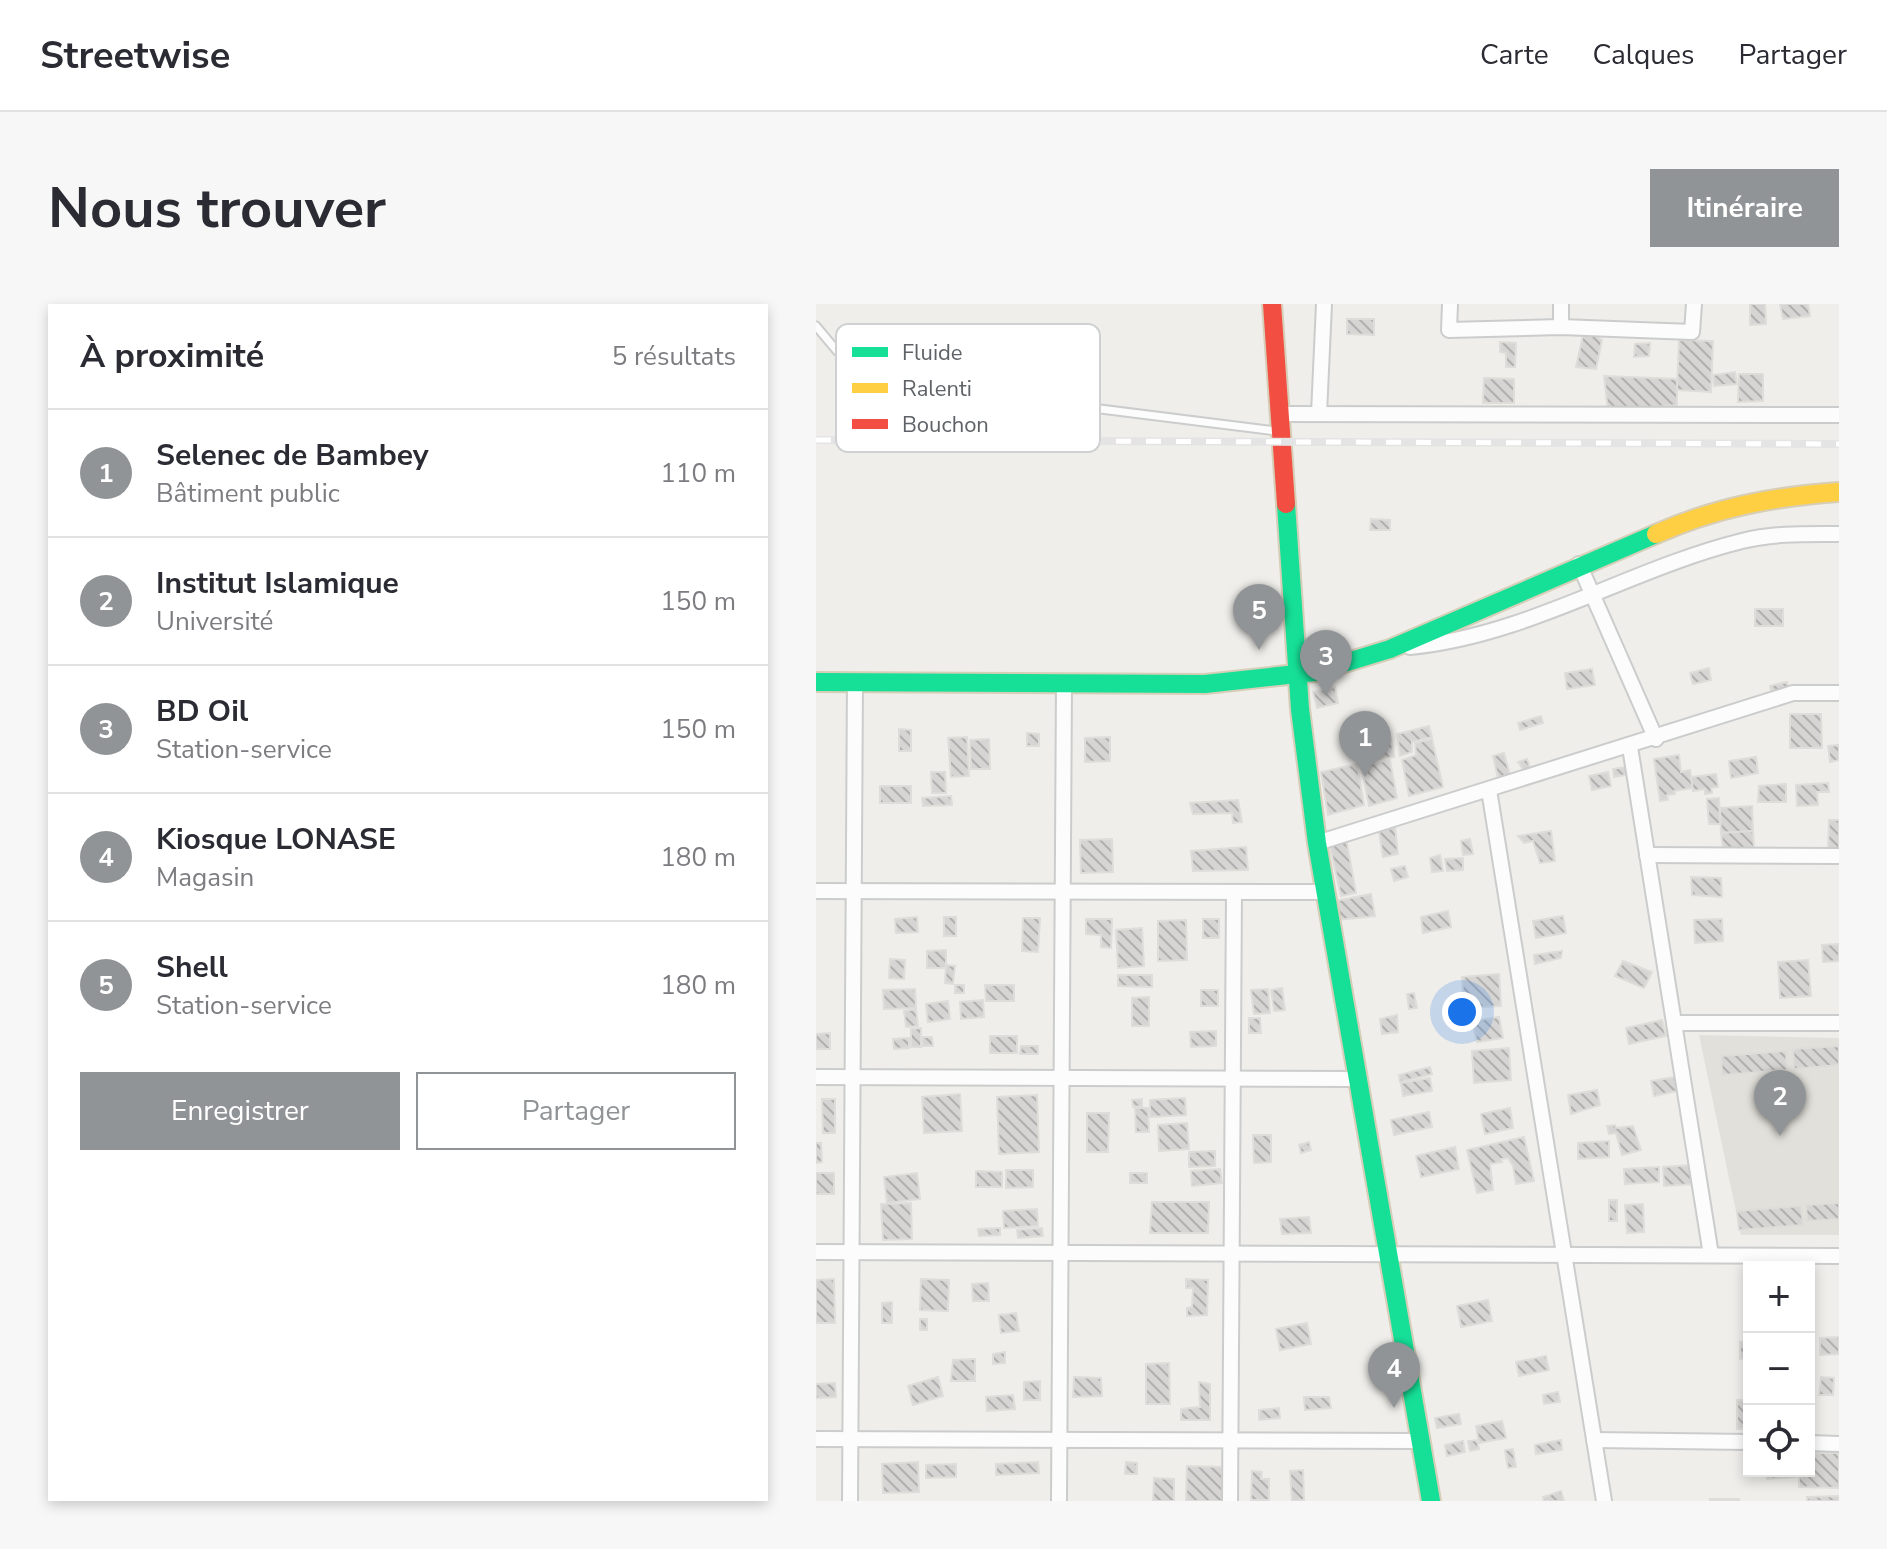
<!DOCTYPE html>
<html lang="fr">
<meta charset="utf-8">
<style>
:root{--surface:#fff;--page:#f7f7f7;--text:#2b2b33;--muted:#7c7c81;--line:#e1e1e2;--accent:#919496}
body{margin:0;font-family:"Nunito Sans",sans-serif;background:var(--page);color:var(--text)}
.controls{position:absolute;right:24px;bottom:24px;display:grid;overflow:hidden;border-radius:0px;box-shadow:0 4px 12px #0003}
.controls button{width:72px;height:72px;display:grid;place-items:center;padding:0;border:0;border-bottom:2px solid var(--line);background:var(--surface);color:var(--text);font:40px sans-serif}
.you{position:absolute;left:646px;top:708px;width:28px;height:28px;margin:-20px;border:6px solid #fff;border-radius:50%;background:#1a73e8;box-shadow:0 0 0 12px #1a73e833}
.badge{display:grid;place-items:center;width:52px;height:52px;border-radius:50%;background:var(--accent);color:#fff;font-size:26px;font-weight:700}
.pin{position:absolute;translate:-50% -66px;filter:drop-shadow(0 2px 4px #0008)}
.pin::after{content:'';position:absolute;top:42px;width:28px;height:24px;background:inherit;clip-path:polygon(0 0,100% 0,50% 100%)}
.list{margin:0;padding:0;list-style:none}
h2{display:flex;justify-content:space-between;align-items:center;height:104px;margin:0;padding:0 32px;font-size:34px}
h2 small{font-size:26px;font-weight:400;color:var(--muted)}
.list li{display:grid;grid-template-columns:52px 1fr auto;gap:24px;align-items:center;box-sizing:border-box;height:128px;padding:0 32px;border-top:2px solid var(--line)}
.list b{display:block;font-size:30px;white-space:nowrap}
.list p{margin:0;font-size:26px;white-space:nowrap;color:var(--muted)}
.list em{font-size:26px;font-style:normal;color:var(--muted)}
.actions{display:flex;gap:16px;padding:24px 32px}
.actions a{flex:1;padding:18px 0;border:2px solid var(--accent);border-radius:0px;text-align:center;font-size:28px;color:var(--accent)}
.actions .main{background:var(--accent);color:#fff}
.icon{flex:none;width:44px;height:44px;fill:none;stroke:currentColor;stroke-width:2;stroke-linecap:round;stroke-linejoin:round}
.map{position:relative;flex:none;width:1023px;height:1197px;overflow:hidden;border-radius:0px}
header{display:flex;align-items:center;gap:48px;box-sizing:border-box;height:112px;padding:0 40px;background:var(--surface);border-bottom:2px solid var(--line)}
header strong{font-size:38px}
nav{display:flex;gap:44px;margin-inline-start:auto;font-size:28px}
.intro{display:flex;align-items:center;justify-content:space-between;box-sizing:border-box;height:192px;padding:0 48px}
h1{margin:0;font-size:56px}
.button{padding:20px 36px;border-radius:0px;background:var(--accent);color:#fff;font-size:28px;font-weight:700}
main{display:flex;gap:48px;padding:0 48px}
aside{flex:1;background:var(--surface);border-radius:0px;box-shadow:0 4px 12px #0003}
.map>svg:first-child{display:block}
.education{fill:#e2e0da}
.building{fill:url(#building-back-hatch);stroke:#deddd9;stroke-width:2}
.lines{fill:none;stroke-linecap:round;stroke-linejoin:round}
.lane-casing{stroke:#cbcccc;stroke-width:11}
.street-casing{stroke:#cbcccc;stroke-width:18}
.fast-casing{stroke:#d7ceb8;stroke-width:22}
.slow-casing{stroke:#d7ceb8;stroke-width:22}
.jam-casing{stroke:#d7ceb8;stroke-width:22}
.lane{stroke:#fdfcfc;stroke-width:7}
.street{stroke:#fdfcfc;stroke-width:14}
.fast{stroke:#16e098;stroke-width:18}
.slow{stroke:#ffcf43;stroke-width:18}
.jam{stroke:#f24e42;stroke-width:18}
.rail-casing{stroke:#e4e4e4;stroke-width:8}
.rail{stroke:#fff;stroke-width:5;stroke-dasharray:15;stroke-linecap:butt}
.key{fill:#fff;stroke:#cfd0d2;stroke-width:2}
.key-label{font-size:22px;fill:#5f6368}
</style>
<header>
<strong>Streetwise</strong>
<nav><a>Carte</a><a>Calques</a><a>Partager</a></nav>
</header>
<div class="intro"><h1>Nous trouver</h1><a class="button">Itinéraire</a></div>
<main>
<aside>
<h2>À proximité<small>5 résultats</small></h2>
<ul class="list">
<li><span class="badge">1</span><div><b>Selenec de Bambey</b><p>Bâtiment public</p></div><em>110 m</em></li>
<li><span class="badge">2</span><div><b>Institut Islamique</b><p>Université</p></div><em>150 m</em></li>
<li><span class="badge">3</span><div><b>BD Oil</b><p>Station-service</p></div><em>150 m</em></li>
<li><span class="badge">4</span><div><b>Kiosque LONASE</b><p>Magasin</p></div><em>180 m</em></li>
<li><span class="badge">5</span><div><b>Shell</b><p>Station-service</p></div><em>180 m</em></li>
</ul>
<div class="actions"><a class="main">Enregistrer</a><a>Partager</a></div>
</aside>
<div class="map">
<svg width="1023" height="1197" viewBox="0 0 1023 1197">
<defs>
<pattern id="building-back-hatch" width="6" height="6" patternUnits="userSpaceOnUse" patternTransform="scale(2)"><rect width="6" height="6" fill="#d6d5d3"/><path d="M-1 5l2 2M0 0l6 6M5-1l2 2" fill="none" stroke="#b1b0af"/></pattern>
</defs>
<rect width="100%" height="100%" fill="#efeeea"/>
<!-- education -->
<path class="education" d="M883 731 1023 734V931H925Z"/>
<!-- building -->
<g class="building">
<path d="M934 0H949L950 20 934 21Z"/>
<path d="M964 0H992L994 12 967 15Z"/>
<path d="M531 15H558V31L531 30Z"/>
<path d="M768 26 786 36 780 65 760 63Z"/>
<path d="M863 36 897 37 895 88 861 86Z"/>
<path d="M684 38 700 39 699 63H690V49L684 48Z"/>
<path d="M834 39 833 52 818 53 819 40Z"/>
<path d="M919 68 921 80 898 82 897 71Z"/>
<path d="M923 70H947V97L922 98Z"/>
<path d="M788 72 861 75V101L792 107Z"/>
<path d="M668 74 698 75V99H667Z"/>
<path d="M555 215 574 216V226H554Z"/>
<rect x="939" y="305" width="28" height="17"/>
<path d="M893 364 895 376 877 380 874 369Z"/>
<path d="M776 365 779 381 751 385 749 369Z"/>
<path d="M971 378 973 388 956 391 954 382Z"/>
<path d="M519 383 522 399 501 404 497 388Z"/>
<path d="M974 410H1005L1006 444H974Z"/>
<path d="M725 412 727 419 704 426 702 419Z"/>
<path d="M613 422 616 433 596 438V448L584 452 581 430Z"/>
<path d="M83 425 95 426V447H83Z"/>
<path d="M211 429 223 430V442H211Z"/>
<path d="M151 433 153 472 135 473 132 434Z"/>
<path d="M294 433V457L269 458V434Z"/>
<path d="M575 434 578 453 554 457 551 440Z"/>
<path d="M173 435 174 465H155L154 436Z"/>
<path d="M616 435 627 483 593 492 586 456 600 451 599 439Z"/>
<path d="M1023 441V456L1014 458 1012 442Z"/>
<path d="M688 449 694 471 682 474 677 452Z"/>
<path d="M863 451 865 468 874 466 877 484 858 487 859 490 851 491 852 496 844 497 838 455Z"/>
<path d="M940 453 942 469 915 474 913 457Z"/>
<path d="M711 455 714 464 708 467 702 458Z"/>
<path d="M574 456 581 494 553 502 545 462Z"/>
<path d="M541 460 548 501 512 511 505 468Z"/>
<path d="M814 462 815 470 798 473 797 465Z"/>
<path d="M115 468H129L130 489H116Z"/>
<path d="M792 468 795 482 776 486 773 472Z"/>
<path d="M900 470 902 483 895 484 896 489 889 490V485L877 487 875 473Z"/>
<path d="M1012 479 1013 488H1001L1002 501 981 502 980 481Z"/>
<path d="M970 480V498H942L943 482Z"/>
<rect x="64" y="482" width="31" height="17"/>
<path d="M135 492 136 501 107 502 106 494Z"/>
<path d="M903 494 904 520H893L891 495Z"/>
<path d="M422 496 426 518 417 519 416 509 377 510 374 499Z"/>
<path d="M936 502 937 527 905 529 904 504Z"/>
<path d="M1013 516H1023V547H1012Z"/>
<path d="M579 523 582 550 567 553 563 528Z"/>
<path d="M735 527 739 557 724 559 717 537 708 539 702 532Z"/>
<path d="M937 527 938 544 907 545 905 529Z"/>
<path d="M530 534 540 589 525 592 513 538Z"/>
<path d="M296 535 297 568 265 569 264 536Z"/>
<path d="M654 535 657 550 647 551 645 537Z"/>
<path d="M430 543 432 566 377 567 375 547Z"/>
<path d="M624 551 627 567 616 568 614 554Z"/>
<path d="M647 554V566L631 567 629 555Z"/>
<path d="M589 562 592 573 578 577 575 565Z"/>
<path d="M875 573 905 574 906 593 876 591Z"/>
<path d="M555 590 559 612 522 616 519 597Z"/>
<path d="M632 607 635 623 607 629 605 613Z"/>
<path d="M747 612 750 629 720 634 717 617Z"/>
<path d="M101 613 102 628 80 629 79 615Z"/>
<rect x="128" y="613" width="12" height="19"/>
<path d="M207 614H224L222 648 206 647Z"/>
<path d="M270 615H296L295 644 285 643V631L270 630Z"/>
<rect x="387" y="615" width="16" height="19"/>
<path d="M906 615 907 637 879 639 878 616Z"/>
<path d="M370 616 371 656 342 657V617Z"/>
<path d="M326 624 328 662 302 664 300 626Z"/>
<path d="M1023 640V657L1007 658 1006 641Z"/>
<path d="M130 646V664H111V647Z"/>
<path d="M746 647 745 654 719 660 718 651Z"/>
<path d="M74 655 89 656 88 675 73 674Z"/>
<path d="M992 656 995 692 964 694 962 658Z"/>
<path d="M807 657 836 668 828 684 799 672Z"/>
<path d="M130 661 139 662 137 680 129 679Z"/>
<path d="M683 670 685 702 648 704 646 673Z"/>
<path d="M302 671H336V683L302 682Z"/>
<rect x="139" y="681" width="9" height="8"/>
<path d="M169 681H198V697H170Z"/>
<path d="M466 684 469 706 458 707 455 686Z"/>
<path d="M99 685 100 704 68 705 67 686Z"/>
<path d="M452 685 454 709 438 710 435 686Z"/>
<rect x="385" y="686" width="17" height="16"/>
<path d="M598 689 601 704 593 705 591 690Z"/>
<path d="M333 693V722H316V694Z"/>
<path d="M167 696 168 713 145 715 144 698Z"/>
<path d="M132 697 134 715 112 718 110 700Z"/>
<path d="M100 705 102 722 90 723 88 707Z"/>
<path d="M581 711 582 728 566 730 564 715Z"/>
<path d="M683 713 687 734 661 738 656 717Z"/>
<path d="M433 714H444L445 729H433Z"/>
<path d="M846 716 850 732 813 740 810 724Z"/>
<path d="M105 724V743H95V725Z"/>
<path d="M400 727V742L375 743 374 728Z"/>
<path d="M14 729V745H0V730Z"/>
<rect x="174" y="732" width="27" height="17"/>
<path d="M106 733H116L117 742H106Z"/>
<path d="M93 734V744L78 745 77 735Z"/>
<path d="M205 742H222V750H204Z"/>
<path d="M1023 742V761L978 765 977 745Z"/>
<path d="M693 744 695 776 658 779 656 747Z"/>
<path d="M970 747 971 766 906 771 905 752Z"/>
<path d="M614 763 616 770 584 778 583 771Z"/>
<path d="M859 773 861 787 838 792 835 777Z"/>
<path d="M614 774 616 787 587 792 585 779Z"/>
<path d="M781 786 784 801 755 810 752 791Z"/>
<path d="M144 790 146 827 108 829 106 793Z"/>
<path d="M221 791 223 848 183 850 181 793Z"/>
<path d="M369 794 370 811 334 813V796Z"/>
<path d="M6 795H19V829H7Z"/>
<path d="M326 795V802L317 803 316 796Z"/>
<path d="M319 804H332L333 828H320Z"/>
<path d="M694 804 697 824 669 830 665 810Z"/>
<path d="M613 808 616 823 578 831 575 816Z"/>
<path d="M271 809H293L292 848H271Z"/>
<path d="M371 819 373 845 343 847 342 821Z"/>
<path d="M799 821 800 824 817 822 825 846 806 851 800 829 793 830 791 822Z"/>
<path d="M437 831H455V858L438 859Z"/>
<path d="M708 833 718 877 700 880 697 862 692 854 685 855 686 858 674 860 677 886 661 889 651 846Z"/>
<path d="M793 837V853L762 855V839Z"/>
<path d="M493 838 495 846 485 849 483 841Z"/>
<path d="M0 839H5L6 858 0 859Z"/>
<path d="M639 843 643 865 605 873 600 852Z"/>
<path d="M399 847V862L373 863V848Z"/>
<path d="M877 861 878 880 848 882 847 863Z"/>
<path d="M843 863V878L809 880 808 865Z"/>
<path d="M404 865 406 879 376 882 375 867Z"/>
<path d="M190 866H217V883L190 884Z"/>
<path d="M160 867 186 868V883H160Z"/>
<rect x="0" y="869" width="18" height="21"/>
<path d="M101 869 104 895 71 899 68 873Z"/>
<rect x="314" y="869" width="17" height="10"/>
<rect x="793" y="896" width="8" height="21"/>
<path d="M336 898H393L392 929H334Z"/>
<path d="M95 899 96 935 67 936 65 900Z"/>
<path d="M1023 899V915L991 917 990 901Z"/>
<path d="M827 900 828 928 811 929 809 901Z"/>
<path d="M985 902 987 921 923 926 921 907Z"/>
<path d="M221 905 222 922 188 924 187 907Z"/>
<path d="M493 913 495 929 466 930 464 915Z"/>
<path d="M184 924V931L163 932 162 925Z"/>
<path d="M226 924 227 932 202 934 201 926Z"/>
<path d="M18 975 19 1019H0V976Z"/>
<path d="M105 975 133 976 132 1007 104 1006Z"/>
<path d="M370 975 392 976 391 1011 371 1012V1004L376 1003 377 984H370Z"/>
<path d="M172 979 173 997H157L156 980Z"/>
<path d="M672 996 676 1017 645 1023 641 1002Z"/>
<path d="M76 998V1019H66V999Z"/>
<path d="M200 1009 203 1027 185 1029 183 1011Z"/>
<rect x="104" y="1015" width="7" height="11"/>
<path d="M491 1019 495 1040 464 1046 460 1025Z"/>
<path d="M1023 1033V1050L1004 1051V1034Z"/>
<path d="M933 1037V1054L924 1055V1038Z"/>
<path d="M189 1048V1059L177 1060V1050Z"/>
<path d="M730 1052 733 1066 703 1072 700 1058Z"/>
<path d="M159 1055V1077H135L137 1056Z"/>
<path d="M353 1059 354 1100H330V1060Z"/>
<path d="M122 1073 127 1092 97 1101 92 1082Z"/>
<path d="M258 1073 285 1074 286 1092 257 1093Z"/>
<path d="M1005 1073 1018 1074 1017 1091H1003Z"/>
<path d="M224 1077V1096H208V1078Z"/>
<path d="M383 1078 394 1080V1116H365V1105L384 1103Z"/>
<path d="M19 1079 20 1093 0 1094V1080Z"/>
<path d="M742 1088 744 1098 728 1100 727 1091Z"/>
<path d="M197 1091 199 1105 171 1107 170 1093Z"/>
<path d="M488 1093H513L515 1104 489 1106Z"/>
<rect x="921" y="1096" width="12" height="29"/>
<path d="M463 1104 464 1114 443 1116V1106Z"/>
<path d="M643 1110 645 1120 621 1124 619 1114Z"/>
<path d="M686 1117 690 1134 663 1139 660 1122Z"/>
<path d="M661 1136 663 1145 654 1147 652 1137Z"/>
<path d="M745 1136 746 1146 720 1150 719 1141Z"/>
<path d="M647 1137 649 1148 631 1152 629 1141Z"/>
<path d="M697 1145 700 1163 692 1164 689 1146Z"/>
<path d="M993 1149H1023V1184L983 1183V1167H993Z"/>
<path d="M102 1158 103 1188 67 1189 66 1160Z"/>
<path d="M222 1158 223 1169 180 1171V1160Z"/>
<path d="M310 1158 321 1159V1170H309Z"/>
<path d="M140 1160V1173L110 1174V1161Z"/>
<path d="M371 1162 406 1163V1197H370Z"/>
<path d="M487 1166 488 1196 476 1197 474 1167Z"/>
<path d="M436 1167 446 1168 445 1175H453V1196H435Z"/>
<path d="M950 1167H979V1173L951 1175Z"/>
<path d="M338 1174 358 1175V1197H337Z"/>
<path d="M745 1187 748 1197H728L727 1193Z"/>
<path d="M1023 1192V1197H991V1193Z"/>
<rect x="894" y="1195" width="29" height="2"/>
</g>
<g class="lines">
<defs>
<path id="lane" d="M0 22 21 47 62 70 125 85 460 127"/>
<g id="street">
<path d="M634 0 633 26 745 23 876 28 878 0"/>
<path d="M745 23V0"/>
<path d="M465 110 1023 111"/>
<path d="M503 110 508 0"/>
<path d="M763 260 840 435"/>
<path d="M594 343C711 332 813 265 926 237 958 229 990 230 1023 230"/>
<path d="M814 443 895 951"/>
<path d="M673 486 788 1197"/>
<path d="M501 539 977 389H1023"/>
<path d="M831 551 1023 552"/>
<path d="M0 587 510 588"/>
<path d="M858 719H1023"/>
<path d="M0 773 540 775"/>
<path d="M0 948 1023 952"/>
<path d="M0 1135 602 1137"/>
<path d="M778 1136 933 1138"/>
<path d="M993 1139 1023 1140"/>
<path d="M34 1197 39 378"/>
<path d="M243 1197 248 380"/>
<path d="M414 1197 418 588"/>
</g>
<g id="fast">
<path d="M470 200 484 405 501 539 615 1197"/>
<path d="M0 378 389 380 499 368 574 345 840 230"/>
</g>
<path id="slow" d="M840 230C901 203 956 193 1023 188"/>
<path id="jam" d="M456 0 470 200"/>
</defs>
<!-- lane casing -->
<use href="#lane" class="lane-casing"/>
<!-- street casing -->
<use href="#street" class="street-casing"/>
<!-- fast casing -->
<use href="#fast" class="fast-casing"/>
<!-- slow casing -->
<use href="#slow" class="slow-casing"/>
<!-- jam casing -->
<use href="#jam" class="jam-casing"/>
<!-- lane -->
<use href="#lane" class="lane"/>
<!-- street -->
<use href="#street" class="street"/>
<!-- fast -->
<use href="#fast" class="fast"/>
<!-- slow -->
<use href="#slow" class="slow"/>
<!-- jam -->
<use href="#jam" class="jam"/>
<defs>
<path id="rail" d="M0 136 1023 140"/>
</defs>
<!-- rail casing -->
<use href="#rail" class="rail-casing"/>
<!-- rail -->
<use href="#rail" class="rail"/>
</g>
<!-- legend -->
<rect x="20" y="20" width="264" height="128" rx="12" class="key"/>
<rect x="36" y="43" width="36" height="10" fill="#16e098"/>
<rect x="36" y="79" width="36" height="10" fill="#ffcf43"/>
<rect x="36" y="115" width="36" height="10" fill="#f24e42"/>
<g class="key-label">
<text x="86" y="56">Fluide</text>
<text x="86" y="92">Ralenti</text>
<text x="86" y="128">Bouchon</text>
</g>
</svg>
<div class="controls">
<button>+</button>
<button>−</button>
<button><svg class="icon" aria-label="locate" viewBox="0 0 24 24"><circle cx="12" cy="12" r="6"/><path d="M12 2v4M12 18v4M2 12h4M18 12h4"/></svg></button>
</div>
<div class="you"></div>
<div class="pin badge" style="left:549px;top:473px">1</div>
<div class="pin badge" style="left:964px;top:832px">2</div>
<div class="pin badge" style="left:510px;top:392px">3</div>
<div class="pin badge" style="left:578px;top:1104px">4</div>
<div class="pin badge" style="left:443px;top:346px">5</div>
</div>
</main>
